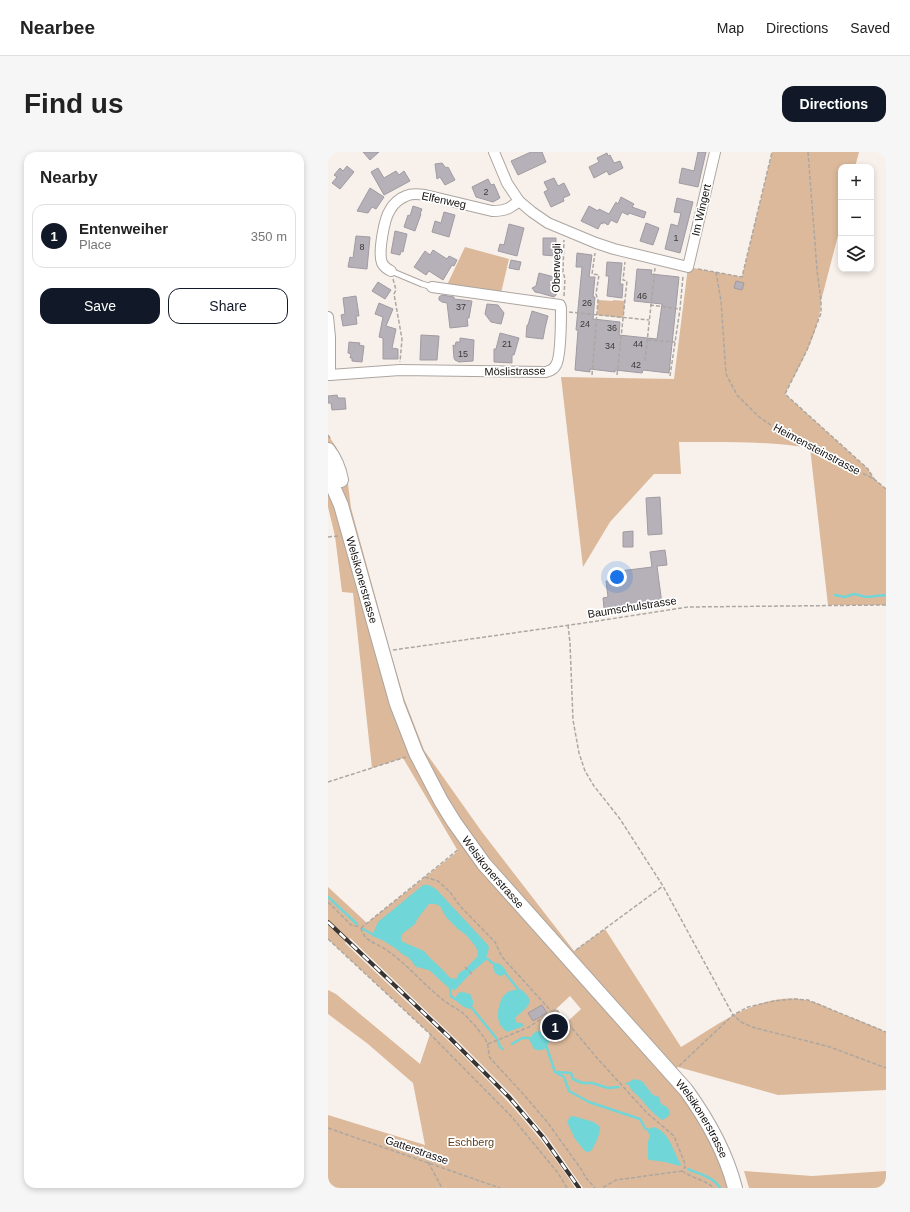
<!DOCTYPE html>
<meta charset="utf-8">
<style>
:root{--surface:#fff;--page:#f6f6f6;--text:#222;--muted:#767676;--line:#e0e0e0;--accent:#111827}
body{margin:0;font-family:Helvetica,sans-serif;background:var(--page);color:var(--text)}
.controls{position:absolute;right:12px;top:12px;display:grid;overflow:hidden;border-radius:8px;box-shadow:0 2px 6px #0003}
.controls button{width:36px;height:36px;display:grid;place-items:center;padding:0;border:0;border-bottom:1px solid var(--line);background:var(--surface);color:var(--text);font:20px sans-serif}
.you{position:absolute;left:289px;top:425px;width:14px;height:14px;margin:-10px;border:3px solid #fff;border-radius:50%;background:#1a73e8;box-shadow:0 0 0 6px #1a73e833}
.badge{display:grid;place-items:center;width:26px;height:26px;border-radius:50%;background:var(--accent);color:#fff;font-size:13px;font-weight:700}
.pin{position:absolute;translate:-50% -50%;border:2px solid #fff;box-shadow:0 1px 4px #0006}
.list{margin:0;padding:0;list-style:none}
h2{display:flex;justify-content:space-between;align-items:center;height:52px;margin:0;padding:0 16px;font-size:17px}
h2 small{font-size:13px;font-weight:400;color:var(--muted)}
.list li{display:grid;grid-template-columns:26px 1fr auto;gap:12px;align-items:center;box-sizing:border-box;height:64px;margin:0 8px 8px;padding:0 8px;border:1px solid var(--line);border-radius:12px}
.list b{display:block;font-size:15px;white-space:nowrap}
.list p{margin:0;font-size:13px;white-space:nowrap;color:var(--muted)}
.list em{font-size:13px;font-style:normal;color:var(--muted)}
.actions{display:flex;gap:8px;padding:12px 16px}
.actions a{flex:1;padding:9px 0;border:1px solid var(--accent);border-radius:12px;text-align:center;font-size:14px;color:var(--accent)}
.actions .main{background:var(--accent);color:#fff}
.icon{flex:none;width:22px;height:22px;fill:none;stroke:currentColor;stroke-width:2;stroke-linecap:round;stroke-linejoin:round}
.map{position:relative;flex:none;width:558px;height:1036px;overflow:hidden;border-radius:12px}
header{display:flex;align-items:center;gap:24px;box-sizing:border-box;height:56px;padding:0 20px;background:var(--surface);border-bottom:1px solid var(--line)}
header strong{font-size:19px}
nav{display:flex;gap:22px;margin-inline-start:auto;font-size:14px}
.intro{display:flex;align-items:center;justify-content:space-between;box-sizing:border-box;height:96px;padding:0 24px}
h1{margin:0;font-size:28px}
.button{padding:10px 18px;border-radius:12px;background:var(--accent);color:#fff;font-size:14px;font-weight:700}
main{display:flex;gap:24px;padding:0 24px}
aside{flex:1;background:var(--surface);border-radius:12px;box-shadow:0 2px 6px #0003}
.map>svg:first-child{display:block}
.green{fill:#dbb99a;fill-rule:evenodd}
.water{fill:#71d6d7;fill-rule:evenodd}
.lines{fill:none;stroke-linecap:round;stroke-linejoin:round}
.stream{stroke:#71d6d7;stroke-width:2.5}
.building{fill:#b6b1b8;stroke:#a09ba2}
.service-casing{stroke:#aca5a0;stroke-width:7}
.minor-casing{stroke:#aca5a0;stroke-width:12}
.secondary-casing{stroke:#aca5a0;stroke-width:16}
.path{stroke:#aca7a2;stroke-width:1.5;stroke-dasharray:4 2;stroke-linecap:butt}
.service{stroke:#fff;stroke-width:5}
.minor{stroke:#fff;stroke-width:10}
.secondary{stroke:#fff;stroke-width:14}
.rail-casing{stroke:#373431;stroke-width:4}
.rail{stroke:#fff;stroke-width:2.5;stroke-dasharray:8;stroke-linecap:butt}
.labels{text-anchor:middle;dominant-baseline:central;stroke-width:3.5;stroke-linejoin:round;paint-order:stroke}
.number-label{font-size:9px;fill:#3b3838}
.street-label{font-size:11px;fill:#120f0d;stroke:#fff}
.park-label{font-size:11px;fill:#654018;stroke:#fff}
</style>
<header>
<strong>Nearbee</strong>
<nav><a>Map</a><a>Directions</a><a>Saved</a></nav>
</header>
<div class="intro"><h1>Find us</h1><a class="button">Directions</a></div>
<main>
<aside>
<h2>Nearby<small></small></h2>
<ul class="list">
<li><span class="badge">1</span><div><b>Entenweiher</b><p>Place</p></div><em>350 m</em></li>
</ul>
<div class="actions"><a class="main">Save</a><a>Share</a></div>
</aside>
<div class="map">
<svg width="558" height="1036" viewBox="0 0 558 1036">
<rect width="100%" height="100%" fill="#f8f1eb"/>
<!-- green -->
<g class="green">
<path d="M444 0H531L527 15H513V72L493 149C492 180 471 215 457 242L540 317 546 327 558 337V453H500L482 296C439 289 395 290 351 290L353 322H326L282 370 255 415 233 225 346 227 360 115 414 125Z"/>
<path d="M137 95 181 107 173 141 119 133Z"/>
<path d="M270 148 285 149V148L297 149 295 166 269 163Z"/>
<path d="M0 283 8 295 17 315 19 324 23 356 62 498 76 546 96 598 154 680 246 799 277 777 353 895C390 873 432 839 478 848 488 850 498 855 507 859 524 866 541 872 558 880V938L450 943 350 915 344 921 371 967 390 1002 401 1036H255L220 986 184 943 133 892 22 786 17 791C47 820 77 848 108 877 159 926 209 976 247 1036H0V963L97 993 85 931 40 892 0 862V838L8 842 92 912 102 882 0 787V735L39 771 130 699 75 606 44 616 25 441 14 440 7 384 0 355ZM242 844 253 857 239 870 228 857Z"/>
<path d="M416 1019 484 1024 558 1019V1036H421Z"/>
</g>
<!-- water -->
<g class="water">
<path d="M95 733H101L108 737 160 793 161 796 157 809 144 820 127 838 122 837 101 818 88 815 81 806 74 802 67 796 54 788 44 784 50 770ZM101 752H107L112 754 118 765 130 777 138 783 148 795 150 801 149 805 136 818 131 821 128 827 122 826 114 817 101 805 96 799 75 790 73 788 74 782 87 772 90 766Z"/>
<path d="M169 811C174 812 177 817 179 821L173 824C167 823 165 818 165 813Z"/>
<path d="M192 837C210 850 199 855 187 866L189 871H194L196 874 179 880C176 877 172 874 171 870 168 861 172 842 182 839 185 838 189 838 192 837Z"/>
<path d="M135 840 142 842C145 847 147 852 142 857 137 856 130 852 127 847L130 841Z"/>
<path d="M209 879 213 880 221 888C221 897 213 900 206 897L201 887 207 880Z"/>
<path d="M306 927 314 929 325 943 331 945 333 952C344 956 345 964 334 968 325 962 318 953 311 945 306 940 304 940 301 933L297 932V931L301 930Z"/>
<path d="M245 964 266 970 272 975C272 983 267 993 263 999L258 1000 256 998 247 987 239 970 242 965Z"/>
<path d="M326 975C343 981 344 999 353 1012L352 1014 337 1010 322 1008 320 1007V989L322 984 319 978 320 977Z"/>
</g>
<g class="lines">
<!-- stream -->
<g class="stream">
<path d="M507 443 517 445 526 442 538 445 558 443"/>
<path d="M0 745 29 772"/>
<path d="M35 777 44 782"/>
<path d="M158 806 166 812"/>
<path d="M178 822 190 837"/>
<path d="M122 837 123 844 127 847"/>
<path d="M144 856 169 887"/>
<path d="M170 889 172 895 175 897"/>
<path d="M184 892 194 886H201"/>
<path d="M219 896 227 920 236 925 241 939 261 950 312 967 317 976 320 978"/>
<path d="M229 920 243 921 245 927 254 931H264L280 936 290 935"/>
<path d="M360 1017C371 1022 386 1025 392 1036"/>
</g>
</g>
<!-- building -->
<g class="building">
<path d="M35 0H51L42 8Z"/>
<path d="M203 0H214L218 10 190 23 183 9Z"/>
<path d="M370 0H378L370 35 351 31 354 16 366 19Z"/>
<path d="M279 1 280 4 282 3 286 11 292 9 295 16 281 23 279 19 266 26 261 15 271 10 269 6Z"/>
<path d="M114 11 118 16 120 15 127 28 117 33 112 25 109 27 107 12Z"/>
<path d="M19 14 26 20 12 37 4 31 9 25 6 23 12 16 15 19Z"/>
<path d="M50 16 56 26 68 19 71 23 76 19 82 29 56 43 43 20Z"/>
<path d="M226 26 230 34 236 31 242 43 235 46 236 49 223 55 216 40 220 38 216 30Z"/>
<path d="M160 27 163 33 166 32 172 46 165 50 148 45 144 35Z"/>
<path d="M42 36 56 45 48 57 44 55 40 61 29 59Z"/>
<path d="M293 45 306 52 304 55 318 60 316 66 301 61 300 63 294 60 289 71 283 68 280 73 275 70V72L273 71 270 77 253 69 261 54 270 59 271 57 281 62 288 50 290 52Z"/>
<path d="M349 46 365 50 352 101 337 97 343 72 350 74 353 61 346 60Z"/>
<path d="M85 54 94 57 92 62H93L87 79 76 75 80 63 82 64Z"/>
<path d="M116 60 127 63 121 85 104 80 107 69 113 71Z"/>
<path d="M318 71 331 76 325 93 312 89Z"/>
<path d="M181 72 196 76 189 104 170 99 172 92 176 93Z"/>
<path d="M67 79 79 82 75 100 73 99 72 103 63 101Z"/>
<path d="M28 84 42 85 39 117 20 115 22 105 25 106Z"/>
<path d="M215 86H228V104L215 103Z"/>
<path d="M105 98 119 107 121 104 129 108 126 114 124 113 115 128 101 119 98 123 86 115 97 99 102 103Z"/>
<path d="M249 101 264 103 261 125H267L265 145H267L265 167 292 170 291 183 329 187 334 152 306 149 309 117 324 118 323 122 351 125 341 221 315 218 314 221 287 218V220L262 217V220L247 218 250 178H248L254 115H248Z"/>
<path d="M183 108 193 110 191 118 181 116Z"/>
<path d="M279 110 294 111 292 132H295L294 146 279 144 281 124H278Z"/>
<path d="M211 121 230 126 227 137 229 140 228 143 226 145 212 141 207 140 204 136 208 134Z"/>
<path d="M408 129 416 131 414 138 406 136Z"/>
<path d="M50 130 63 138 57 147 44 139Z"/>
<path d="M114 143 126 145V147L144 149 141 166H139L140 174 122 176 119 151 114 150 111 148V145Z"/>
<path d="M28 144 31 164H28L29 172 15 174 13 163 17 162 15 146Z"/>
<path d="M51 151 65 157 58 174 68 177 64 196 70 197V207H55V186L51 185 55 165 47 162Z"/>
<path d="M159 152 170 153 176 161 173 172 163 170 157 162Z"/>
<path d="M204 159 220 164 217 176 215 187 198 185 199 173H200Z"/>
<path d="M172 181 191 186 186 203H184V211L166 210V197H168Z"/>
<path d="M93 183 111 184 109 208H92Z"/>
<path d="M132 186 146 188 145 209 131 210 127 208 126 206 125 193 127 194 128 190H132Z"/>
<path d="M21 190 32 191 31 193 36 194 34 210 24 209V206H22L23 202 20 201Z"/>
<path d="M9 243 10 246H17L18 257 4 258 3 251H0V244Z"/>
<path d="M332 345 334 382 320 383 318 346Z"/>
<path d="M305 379V395H295V380Z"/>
<path d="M337 398 339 413 329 414 334 452 282 458V455L276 456 275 446 280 445 278 429H285L284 420 324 415 322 400Z"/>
<path d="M214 853 219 861 205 869 200 861Z"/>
</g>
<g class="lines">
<defs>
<path id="service" d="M63 119 94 132 104 135"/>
<g id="minor">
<path d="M166 0 179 31 191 49 204 60 220 71 268 91 286 97 360 115 387 0"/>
<path d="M63 119C59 117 56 115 54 111 50 101 56 67 62 58 65 52 72 46 78 44 84 41 91 42 97 43L164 59C177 59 181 57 191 49"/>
<path d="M0 165 2 185V223H0"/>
<path d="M2 223 72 218 218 220C222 219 226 217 228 213 233 205 233 168 233 156L232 153 104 135"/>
</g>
<g id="secondary">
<path d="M0 298C7 307 11 317 13 328"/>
<path id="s1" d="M0 317 6 337 13 353 69 552 88 601 113 649 126 670 156 712 358 938C379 967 398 1001 407 1036"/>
</g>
</defs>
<!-- service casing -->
<use href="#service" class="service-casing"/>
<!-- minor casing -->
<use href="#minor" class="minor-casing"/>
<!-- secondary casing -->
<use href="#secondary" class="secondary-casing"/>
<!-- path -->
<g class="path">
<path d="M480 0 489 118 493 149V161L479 198 457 242 540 317 546 327"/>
<path d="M370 117 414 125 444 0"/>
<path d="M388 120 393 149 398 222 409 243 431 265 456 282 546 327 558 337"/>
<path d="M65 127 68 138 66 142 74 187 72 210"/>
<path d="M236 144 237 127 235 120 236 88"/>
<path d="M322 153 352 157"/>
<path d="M241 160 321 168"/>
<path d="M320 188 347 190"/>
<path d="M317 209 327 116"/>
<path d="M264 223 270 148 268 142 271 123 264 122 267 101"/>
<path d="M289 223 299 129 295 128 297 110"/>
<path d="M342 224 352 157 355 124"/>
<path d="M0 283 3 288"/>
<path d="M0 385 10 384"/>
<path d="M240 473 242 491 245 568 251 601 257 619 266 634 292 667 335 734 405 863 413 870 424 875 502 895 558 916"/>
<path d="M65 498 263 470 360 455 558 453"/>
<path d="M0 630 78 605"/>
<path d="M97 725 110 729 122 740 132 754 167 790 174 805 224 860"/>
<path d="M0 750 23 773 32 775"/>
<path d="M33 776C36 789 46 790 57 797 78 811 94 831 114 847 122 854 132 857 139 865 144 870 157 885 159 891 161 896 160 901 162 906L197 944 220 971 253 1017 258 1026 267 1036"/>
<path d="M33 776 131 697"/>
<path d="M0 787 102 882 183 964 230 1021 239 1036"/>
<path d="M248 798 335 734"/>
<path d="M137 815 144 822"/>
<path d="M160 892 201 875 228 857 269 906 319 961 346 984 357 1012V1015L354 1019 288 1028 274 1036"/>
<path d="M351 914 405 863 420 855 446 849 466 847 480 848 558 880"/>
<path d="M0 976 172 1036"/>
<path d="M100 1010 114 1036"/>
<path d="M354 1019C364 1026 377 1028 386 1036"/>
</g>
<!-- service -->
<use href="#service" class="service"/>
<!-- minor -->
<use href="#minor" class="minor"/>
<!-- secondary -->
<use href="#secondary" class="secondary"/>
<defs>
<path id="rail" d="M0 770 121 885 181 945 215 985 251 1036"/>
</defs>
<!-- rail casing -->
<use href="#rail" class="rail-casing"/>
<!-- rail -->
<use href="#rail" class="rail"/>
</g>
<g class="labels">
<!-- number labels -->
<g class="number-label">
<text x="158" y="40">2</text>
<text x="348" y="86">1</text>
<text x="34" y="95">8</text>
<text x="314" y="144">46</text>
<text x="259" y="151">26</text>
<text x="133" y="155">37</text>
<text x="257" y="172">24</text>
<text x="284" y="176">36</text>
<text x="179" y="192">21</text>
<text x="310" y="192">44</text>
<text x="282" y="194">34</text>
<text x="135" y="202">15</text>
<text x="308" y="213">42</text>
</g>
<!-- street labels -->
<g class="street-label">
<text transform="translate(116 48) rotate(12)">Elfenweg</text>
<text transform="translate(373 58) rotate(-77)">Im Wingert</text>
<text transform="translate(228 116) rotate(-89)">Oberwegli</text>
<text transform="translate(187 219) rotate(-1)">Möslistrasse</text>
<text transform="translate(489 297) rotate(28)">Heimensteinstrasse</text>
<text stroke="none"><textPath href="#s1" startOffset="116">Welsikonerstrasse</textPath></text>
<text transform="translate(304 455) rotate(-9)">Baumschulstrasse</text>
<text stroke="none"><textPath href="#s1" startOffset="440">Welsikonerstrasse</textPath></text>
<text stroke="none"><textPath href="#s1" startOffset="764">Welsikonerstrasse</textPath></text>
<text transform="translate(89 998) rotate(19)">Gatterstrasse</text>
</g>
<!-- park labels -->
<g class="park-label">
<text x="143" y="990">Eschberg</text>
</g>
</g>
</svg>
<div class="controls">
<button>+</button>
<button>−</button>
<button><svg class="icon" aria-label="layers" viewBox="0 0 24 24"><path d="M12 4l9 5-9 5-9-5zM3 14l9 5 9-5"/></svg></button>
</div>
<div class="you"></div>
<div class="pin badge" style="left:227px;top:875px">1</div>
</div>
</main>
